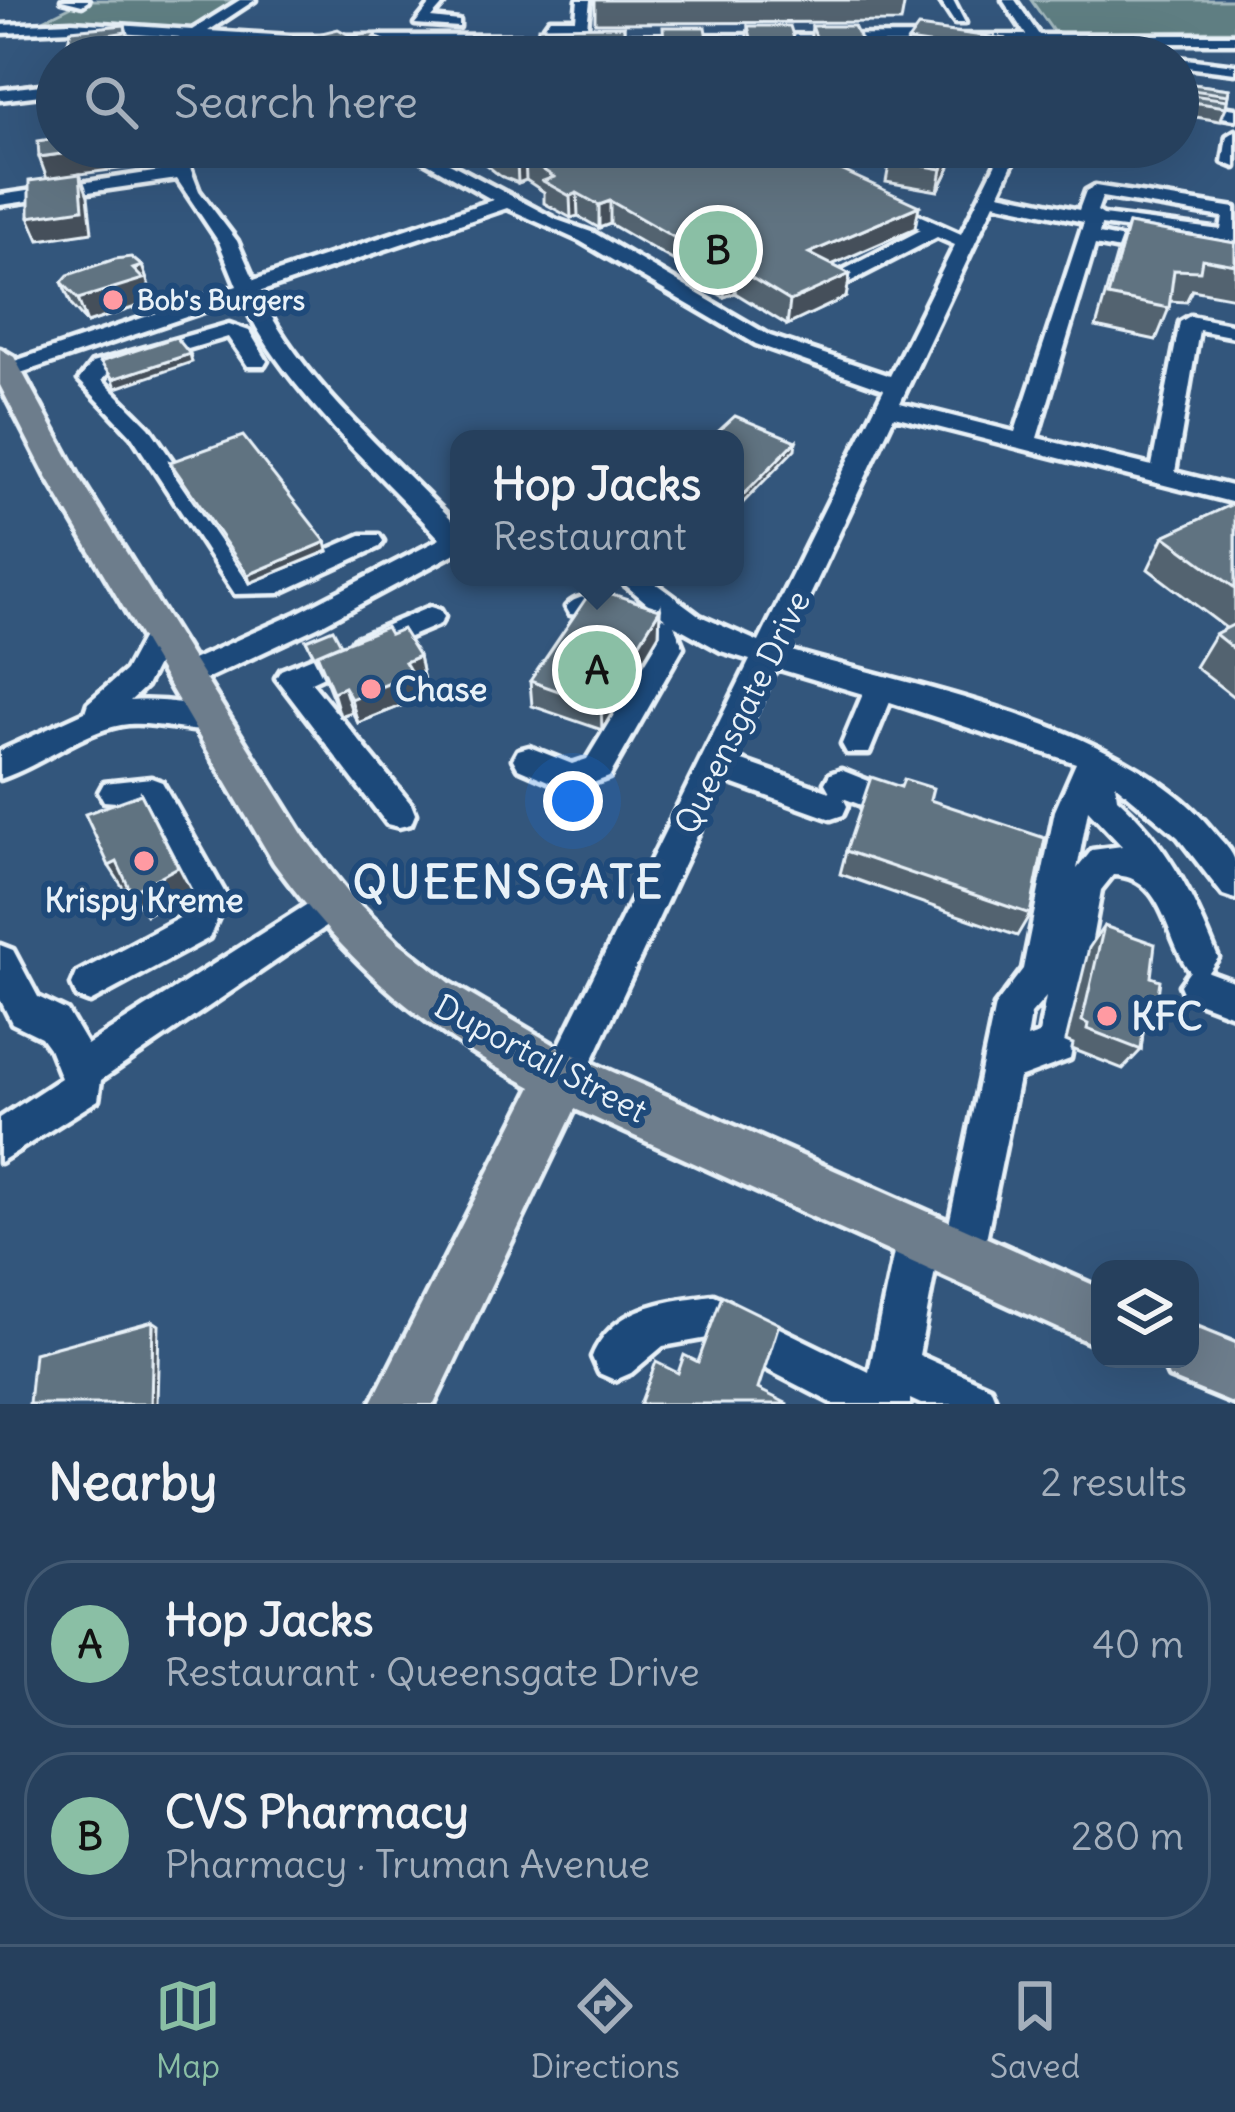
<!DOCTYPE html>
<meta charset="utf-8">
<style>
:root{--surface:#26405d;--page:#324b66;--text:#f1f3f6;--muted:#a4afbc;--line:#425972;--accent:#8abfa5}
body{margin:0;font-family:Delius,sans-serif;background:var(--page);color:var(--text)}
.controls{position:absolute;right:36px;bottom:36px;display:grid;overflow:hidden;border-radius:24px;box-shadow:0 12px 48px #0002}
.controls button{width:108px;height:108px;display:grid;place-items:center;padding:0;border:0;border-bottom:3px solid var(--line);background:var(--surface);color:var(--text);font:60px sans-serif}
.you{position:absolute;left:573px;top:801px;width:42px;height:42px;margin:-30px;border:9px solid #fff;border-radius:50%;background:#1a73e8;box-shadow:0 0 0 18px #1a73e833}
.badge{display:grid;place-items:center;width:78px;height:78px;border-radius:50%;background:var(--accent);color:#111;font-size:39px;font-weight:700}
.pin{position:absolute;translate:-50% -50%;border:6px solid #fff;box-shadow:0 3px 12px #0006}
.popup{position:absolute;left:450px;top:430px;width:294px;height:156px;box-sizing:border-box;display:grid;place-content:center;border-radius:24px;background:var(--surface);filter:drop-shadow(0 3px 9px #0005);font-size:39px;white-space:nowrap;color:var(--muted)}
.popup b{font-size:45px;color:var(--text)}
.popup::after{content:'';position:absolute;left:50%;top:100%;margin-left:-24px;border:24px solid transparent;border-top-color:var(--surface)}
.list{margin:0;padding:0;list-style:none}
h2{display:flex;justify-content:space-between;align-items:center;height:156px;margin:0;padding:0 48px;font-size:51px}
h2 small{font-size:39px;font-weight:400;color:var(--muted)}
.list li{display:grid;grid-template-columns:78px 1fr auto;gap:36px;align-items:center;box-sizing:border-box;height:168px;margin:0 24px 24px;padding:0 24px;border:3px solid var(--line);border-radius:48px}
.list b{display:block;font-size:45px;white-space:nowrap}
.list p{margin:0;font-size:39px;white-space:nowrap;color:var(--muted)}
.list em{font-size:39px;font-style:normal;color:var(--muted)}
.icon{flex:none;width:66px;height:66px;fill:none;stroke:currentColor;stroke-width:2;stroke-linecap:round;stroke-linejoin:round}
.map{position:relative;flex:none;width:1235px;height:1404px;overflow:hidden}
.search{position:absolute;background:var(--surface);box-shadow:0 12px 48px #0002;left:36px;right:36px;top:36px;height:132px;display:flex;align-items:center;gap:30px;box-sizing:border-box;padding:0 42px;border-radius:66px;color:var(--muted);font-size:45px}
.sheet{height:540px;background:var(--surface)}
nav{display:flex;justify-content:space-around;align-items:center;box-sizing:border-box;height:168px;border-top:3px solid var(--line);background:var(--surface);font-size:33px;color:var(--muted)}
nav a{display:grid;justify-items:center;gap:6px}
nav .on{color:var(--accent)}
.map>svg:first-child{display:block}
.green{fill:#5e7e82;stroke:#a3b8bd;stroke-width:3}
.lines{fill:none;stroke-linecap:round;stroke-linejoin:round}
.minor-casing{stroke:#e8f1f8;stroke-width:9}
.major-casing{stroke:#e8f1f8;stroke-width:9}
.minor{fill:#1f4a7a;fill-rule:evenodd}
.major{fill:#6d7d8c;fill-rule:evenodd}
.wall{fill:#53636f;stroke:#e8f1f8;stroke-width:3}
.shaded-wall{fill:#44505a;stroke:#e8f1f8;stroke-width:3}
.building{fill:#617381;stroke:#e8f1f8;stroke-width:3}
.poi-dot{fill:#ff9aa2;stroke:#1f4a7a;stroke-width:4.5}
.labels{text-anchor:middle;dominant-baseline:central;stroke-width:12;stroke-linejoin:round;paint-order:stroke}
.far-poi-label{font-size:27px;font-weight:bold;fill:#e8f1f8;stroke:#1f4a7a;text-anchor:start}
.poi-label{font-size:33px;font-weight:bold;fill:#e8f1f8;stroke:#1f4a7a;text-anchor:start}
.street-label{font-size:33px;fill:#e8f1f8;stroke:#1f4a7a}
.near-poi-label{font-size:39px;font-weight:bold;fill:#e8f1f8;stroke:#1f4a7a;text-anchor:start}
.district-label{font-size:45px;font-weight:bold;letter-spacing:3px;fill:#e8f1f8;stroke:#1f4a7a}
</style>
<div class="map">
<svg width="1235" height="1404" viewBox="0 0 1235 1404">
<rect width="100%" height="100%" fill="#33567c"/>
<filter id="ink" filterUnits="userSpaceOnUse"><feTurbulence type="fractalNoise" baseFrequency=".00833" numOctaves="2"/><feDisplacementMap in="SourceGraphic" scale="24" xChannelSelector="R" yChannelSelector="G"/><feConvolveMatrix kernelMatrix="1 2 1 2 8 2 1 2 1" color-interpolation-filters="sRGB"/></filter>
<g filter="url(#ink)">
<!-- green -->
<g class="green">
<path d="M84 0H240L180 38 65 26 25 29Z"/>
<path d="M1031 0H1235V31L1061 32 1053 31Z"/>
</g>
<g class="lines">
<defs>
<g id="minor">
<path d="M62 0H88V1L82 5Z"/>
<path d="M240 0H255L208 31 290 36 1026 35 1003 0H1015L1039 35H1235V43H1045L1040 50 1031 43 290 44 197 39 168 57H151L180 37 72 30 0 33V25L72 22 192 30Z"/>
<path d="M434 0H447L431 18 459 21V27L415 24Z"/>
<path d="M578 0H590L587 26H545L550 19H576Z"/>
<path d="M940 0H953L965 23H955Z"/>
<path d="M1178 58 1235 65V73L1178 66Z"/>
<path d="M57 83V93L0 100V90Z"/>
<path d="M1178 100 1235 109V119L1178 110Z"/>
<path d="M1235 131V167L1223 162 1227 136Z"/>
<path d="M166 147H182L199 191 237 241 254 280 493 200 399 147H419L557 220 594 233 770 336 890 376 955 245 937 237 836 289H822V281L921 230 873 208V200H885L961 234 1004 147H1020L999 193 1079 210 1086 191 1095 186 1235 208V240L1230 242 1101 225 1099 234 1235 261V273L1095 245 1037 438 1152 466 1180 322 1190 316 1235 325V337L1199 330 1175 472 1235 487V503L894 416 785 649C916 688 1126 723 1214 832 1221 841 1233 851 1235 862 1235 873 1235 888 1235 899L1223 895 1178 837 1115 784 1117 798C1168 845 1193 895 1218 958L1208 972 1235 982V1016L1185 997 1180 985 1190 971C1165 939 1166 876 1113 875L1101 890 1070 1059 1019 1078 979 1273 964 1280 949 1273 942 1258 995 1006 1023 969 1055 811 1076 763 890 702 869 753H847L842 744 863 694 776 668 734 758 830 792 825 783 830 774 841 770 906 796 911 805 906 814 895 818 843 798 847 806 843 815 831 819 723 780 578 1091 564 1096 550 1091 544 1077 750 660 721 651 674 625 683 647 609 777 571 791 518 768 513 759 518 750 529 747 572 764 587 759 655 647 650 635 607 618 570 614 566 607C587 581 642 610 667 620L616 577H647L700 616 759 642 884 389 756 344 580 241 507 208 259 292C296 376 395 460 459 527V551L317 627 195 684H175L170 676 175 668 297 613 440 539C378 471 276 381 242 298L0 380V366L237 286 219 242 177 179 0 205V195L174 169ZM1102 197 1223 217 1221 230 1103 215 1097 211ZM994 203 1084 222 1015 432 900 403ZM1088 810 1122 846 1092 850 1077 869ZM1046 997 1039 1034 1027 1038 1031 1014Z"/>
<path d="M229 324 249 331 267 361 264 366H248L228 337 108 373 102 380 149 427 253 577H265L361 535H379L383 541 379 547 279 593 235 594 132 436 79 380 92 363Z"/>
<path d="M430 607 440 610 444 617 440 624 364 656 350 646 354 639Z"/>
<path d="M159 623 173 633 146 686 130 701C162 699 192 703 223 713L227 721 223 729C199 737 155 719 121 725 77 734 42 765 0 779V751L85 712 88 703 125 671 149 626Z"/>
<path d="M318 655 333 666 328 674 311 682 411 804 415 814 411 824 399 827 387 824 276 678 281 670Z"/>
<path d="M151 778 162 782 227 897 209 938 90 1002 77 997 72 985 77 973 183 916 192 898 142 804 104 801 99 792 104 783Z"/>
<path d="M328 891 340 895 345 906 340 917 101 1080 98 1100 0 1162V1118L61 1078 49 1048 41 1037 12 1023 0 999V945L13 950 38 997 67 1011 87 1045Z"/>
<path d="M919 1216 934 1223 941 1238 919 1355 990 1387 997 1404H921L910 1399V1404H834L753 1362 746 1346 753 1330 769 1323 869 1372 897 1238 904 1223Z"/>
<path d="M714 1295 730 1302 737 1318 730 1334 663 1346 631 1373 615 1380 599 1373 592 1357C613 1306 666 1301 714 1295Z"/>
</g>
<g id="major">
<path d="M0 349 14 357 79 477 304 837 349 894 398 942 450 983 563 1050 1100 1288V1347L575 1109 434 1404H371L532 1087C422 1029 347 962 274 863L47 477 0 385Z"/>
<path d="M1190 1326 1235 1344V1404L1169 1377 1161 1359H1190Z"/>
</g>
</defs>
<!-- minor casing -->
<use href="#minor" class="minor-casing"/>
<!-- major casing -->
<use href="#major" class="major-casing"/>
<!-- minor -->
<use href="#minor" class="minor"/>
<!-- major -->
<use href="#major" class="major"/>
</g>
<!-- wall -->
<g class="wall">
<path d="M595 0H905L901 22 595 23Z"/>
<path d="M624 26V57H537L536 42Z"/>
<path d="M748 26 800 57H749L746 46Z"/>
<path d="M812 26 868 57H814L810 45Z"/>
<path d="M380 39 418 57H275L272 45Z"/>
<path d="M1005 39 1001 57H902H905L908 41Z"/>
<path d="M1178 82 1229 89 1226 107 1220 121 1178 114Z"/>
<path d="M441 147H610L602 152 915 228 832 265 850 274 846 297 787 325 735 293 724 297 694 280 695 273 610 224 599 228 578 216 571 218 544 203V192L526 180 518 183 500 176 480 160 452 157Z"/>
<path d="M833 147H870L859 164 831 159Z"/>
<path d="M958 150 938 191 886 182 890 160Z"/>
<path d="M1128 224 1235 243V298L1192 290 1186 302 1170 301 1169 308 1156 340 1096 327 1117 254Z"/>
<path d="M142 266 150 289 147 290 151 302 87 323 72 306 62 282Z"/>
<path d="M170 462 326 542 328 551 250 583 173 471Z"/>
<path d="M1235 503V698L1195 667 1215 634 1226 628 1148 569 1164 536Z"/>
<path d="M660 609 659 634 602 730 532 706 530 681Z"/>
<path d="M390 634 419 656 424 681 415 685 418 699 358 723 352 712 340 716 325 678 306 640 341 644Z"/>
<path d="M930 800 1030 914 1017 936 840 874 846 851Z"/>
<path d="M1104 926 1151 977 1155 1018 1143 1032 1141 1050 1123 1069 1072 1049 1073 1044 1066 1041 1089 948Z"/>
</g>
<!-- shaded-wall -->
<g class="shaded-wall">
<path d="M125 25 130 45 72 55 68 42Z"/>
<path d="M112 147H152L156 164 80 174 88 196 92 232 39 240 29 217 47 179 39 157Z"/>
<path d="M863 147H870L859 164 861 149Z"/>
<path d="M954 147H959L958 150 938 191 942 169Z"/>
<path d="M525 158 526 180 518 183 517 161Z"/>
<path d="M577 193 578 216 571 218 570 196Z"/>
<path d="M610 201V224L599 228V205Z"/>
<path d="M919 206 915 228 806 276 809 253Z"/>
<path d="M142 266 150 289 147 290 151 302 87 323 78 299Z"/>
<path d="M737 269 735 293 724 297 726 274Z"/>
<path d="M850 274 846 297 787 325 790 301Z"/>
<path d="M190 354 192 362 116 388 113 379Z"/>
<path d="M796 441 795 449 735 511V503Z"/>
<path d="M326 542 328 551 250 583 248 575Z"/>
<path d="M660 609 659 634 602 730 601 706Z"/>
<path d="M419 656 424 681 415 685 418 699 358 723 351 699 405 662Z"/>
<path d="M344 687 352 712 340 716 333 692Z"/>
<path d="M141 794 191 890 146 915 131 892Z"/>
<path d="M117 862 132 885 124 889 109 866Z"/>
<path d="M153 1321 159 1325 157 1404H151Z"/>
</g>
<!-- building -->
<g class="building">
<path d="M125 25 126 32 68 42 71 30Z"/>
<path d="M624 26V41L536 42 538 27Z"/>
<path d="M748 26H790L800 57H756Z"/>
<path d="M812 26H854L868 56H823Z"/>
<path d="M663 27H705L710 57H665Z"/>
<path d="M918 27 1005 39 996 54 908 41Z"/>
<path d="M338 29 351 36 379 33 374 37 418 55 285 57 272 45Z"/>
<path d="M1178 82 1229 89 1228 95 1178 88Z"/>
<path d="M1178 93 1227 100 1226 107 1178 100Z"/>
<path d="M57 138V147H112L39 157 38 141Z"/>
<path d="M489 147H592L603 153 621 147H791L919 206 809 253 850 274 790 301 737 269 726 274 696 256 703 254 610 201 599 205 577 193 570 196 543 181 554 177 525 158 517 161 498 154Z"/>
<path d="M898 147H954L942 169 890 160Z"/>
<path d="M80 174 83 209 29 217V181Z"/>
<path d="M1128 224 1235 243V265L1202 259 1200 271 1174 270 1169 308 1108 296Z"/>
<path d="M131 257 142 266 133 269 143 279 78 299 62 282 68 275 115 259Z"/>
<path d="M176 337 190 354 113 379 100 362Z"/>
<path d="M735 416 796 441 735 503V439H710Z"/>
<path d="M243 436 326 542 248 575 170 462Z"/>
<path d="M1235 503V588L1164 536Z"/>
<path d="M593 588 660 609 601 706 530 681Z"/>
<path d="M1235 624V650L1215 634Z"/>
<path d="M386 627 390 634 402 629 419 656 405 662 412 674 351 699 344 687 333 692 317 654Z"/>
<path d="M333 629 341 644 317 654 322 670 306 640Z"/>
<path d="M871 777 901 787 904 779 933 788 930 800 1045 838 1030 914 846 851Z"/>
<path d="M141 794 178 867 131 892 117 862 109 866 85 814Z"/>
<path d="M1104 926 1155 944 1151 977 1160 980 1155 1018 1145 1014 1141 1050 1087 1029 1088 1024 1082 1021Z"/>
<path d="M722 1296 779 1324 758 1389 788 1404H640L656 1362 678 1373 684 1355 698 1362Z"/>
<path d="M153 1321 151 1404H29L34 1353Z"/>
</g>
</g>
<!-- markers -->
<g class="poi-dot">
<circle cx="113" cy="300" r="12"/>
<circle cx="371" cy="689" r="12"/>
<circle cx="144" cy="861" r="12"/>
<circle cx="1107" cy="1016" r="12"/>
</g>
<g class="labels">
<!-- far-poi labels -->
<g class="far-poi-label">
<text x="137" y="300">Bob's Burgers</text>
</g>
<!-- poi labels -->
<g class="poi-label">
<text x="395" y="689">Chase</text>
<text x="144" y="900" text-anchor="middle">Krispy Kreme</text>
</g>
<!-- street labels -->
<g class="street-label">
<text transform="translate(742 712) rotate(-64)">Queensgate Drive</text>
<text transform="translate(541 1058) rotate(28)">Duportail Street</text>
</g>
<!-- near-poi labels -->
<g class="near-poi-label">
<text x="1131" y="1016">KFC</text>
</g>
<!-- district labels -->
<g class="district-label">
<text x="509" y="882">QUEENSGATE</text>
</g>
</g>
</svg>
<div class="controls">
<button><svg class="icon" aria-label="layers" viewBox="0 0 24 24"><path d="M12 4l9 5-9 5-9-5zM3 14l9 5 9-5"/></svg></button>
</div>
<div class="you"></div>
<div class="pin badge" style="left:597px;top:670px">A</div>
<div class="popup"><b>Hop Jacks</b>Restaurant</div>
<div class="pin badge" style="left:718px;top:250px">B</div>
<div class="search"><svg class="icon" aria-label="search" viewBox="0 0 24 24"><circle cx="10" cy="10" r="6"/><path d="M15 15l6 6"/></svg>Search here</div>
</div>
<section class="sheet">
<h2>Nearby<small>2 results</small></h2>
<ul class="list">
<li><span class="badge">A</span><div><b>Hop Jacks</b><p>Restaurant · Queensgate Drive</p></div><em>40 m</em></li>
<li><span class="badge">B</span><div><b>CVS Pharmacy</b><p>Pharmacy · Truman Avenue</p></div><em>280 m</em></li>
</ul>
</section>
<nav>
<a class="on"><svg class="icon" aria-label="map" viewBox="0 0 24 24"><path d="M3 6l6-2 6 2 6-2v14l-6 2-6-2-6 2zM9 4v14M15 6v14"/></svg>Map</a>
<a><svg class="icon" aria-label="directions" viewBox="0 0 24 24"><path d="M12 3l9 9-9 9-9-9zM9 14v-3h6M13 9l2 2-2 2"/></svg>Directions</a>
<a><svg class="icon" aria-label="saved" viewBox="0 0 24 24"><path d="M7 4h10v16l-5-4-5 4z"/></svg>Saved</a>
</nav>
